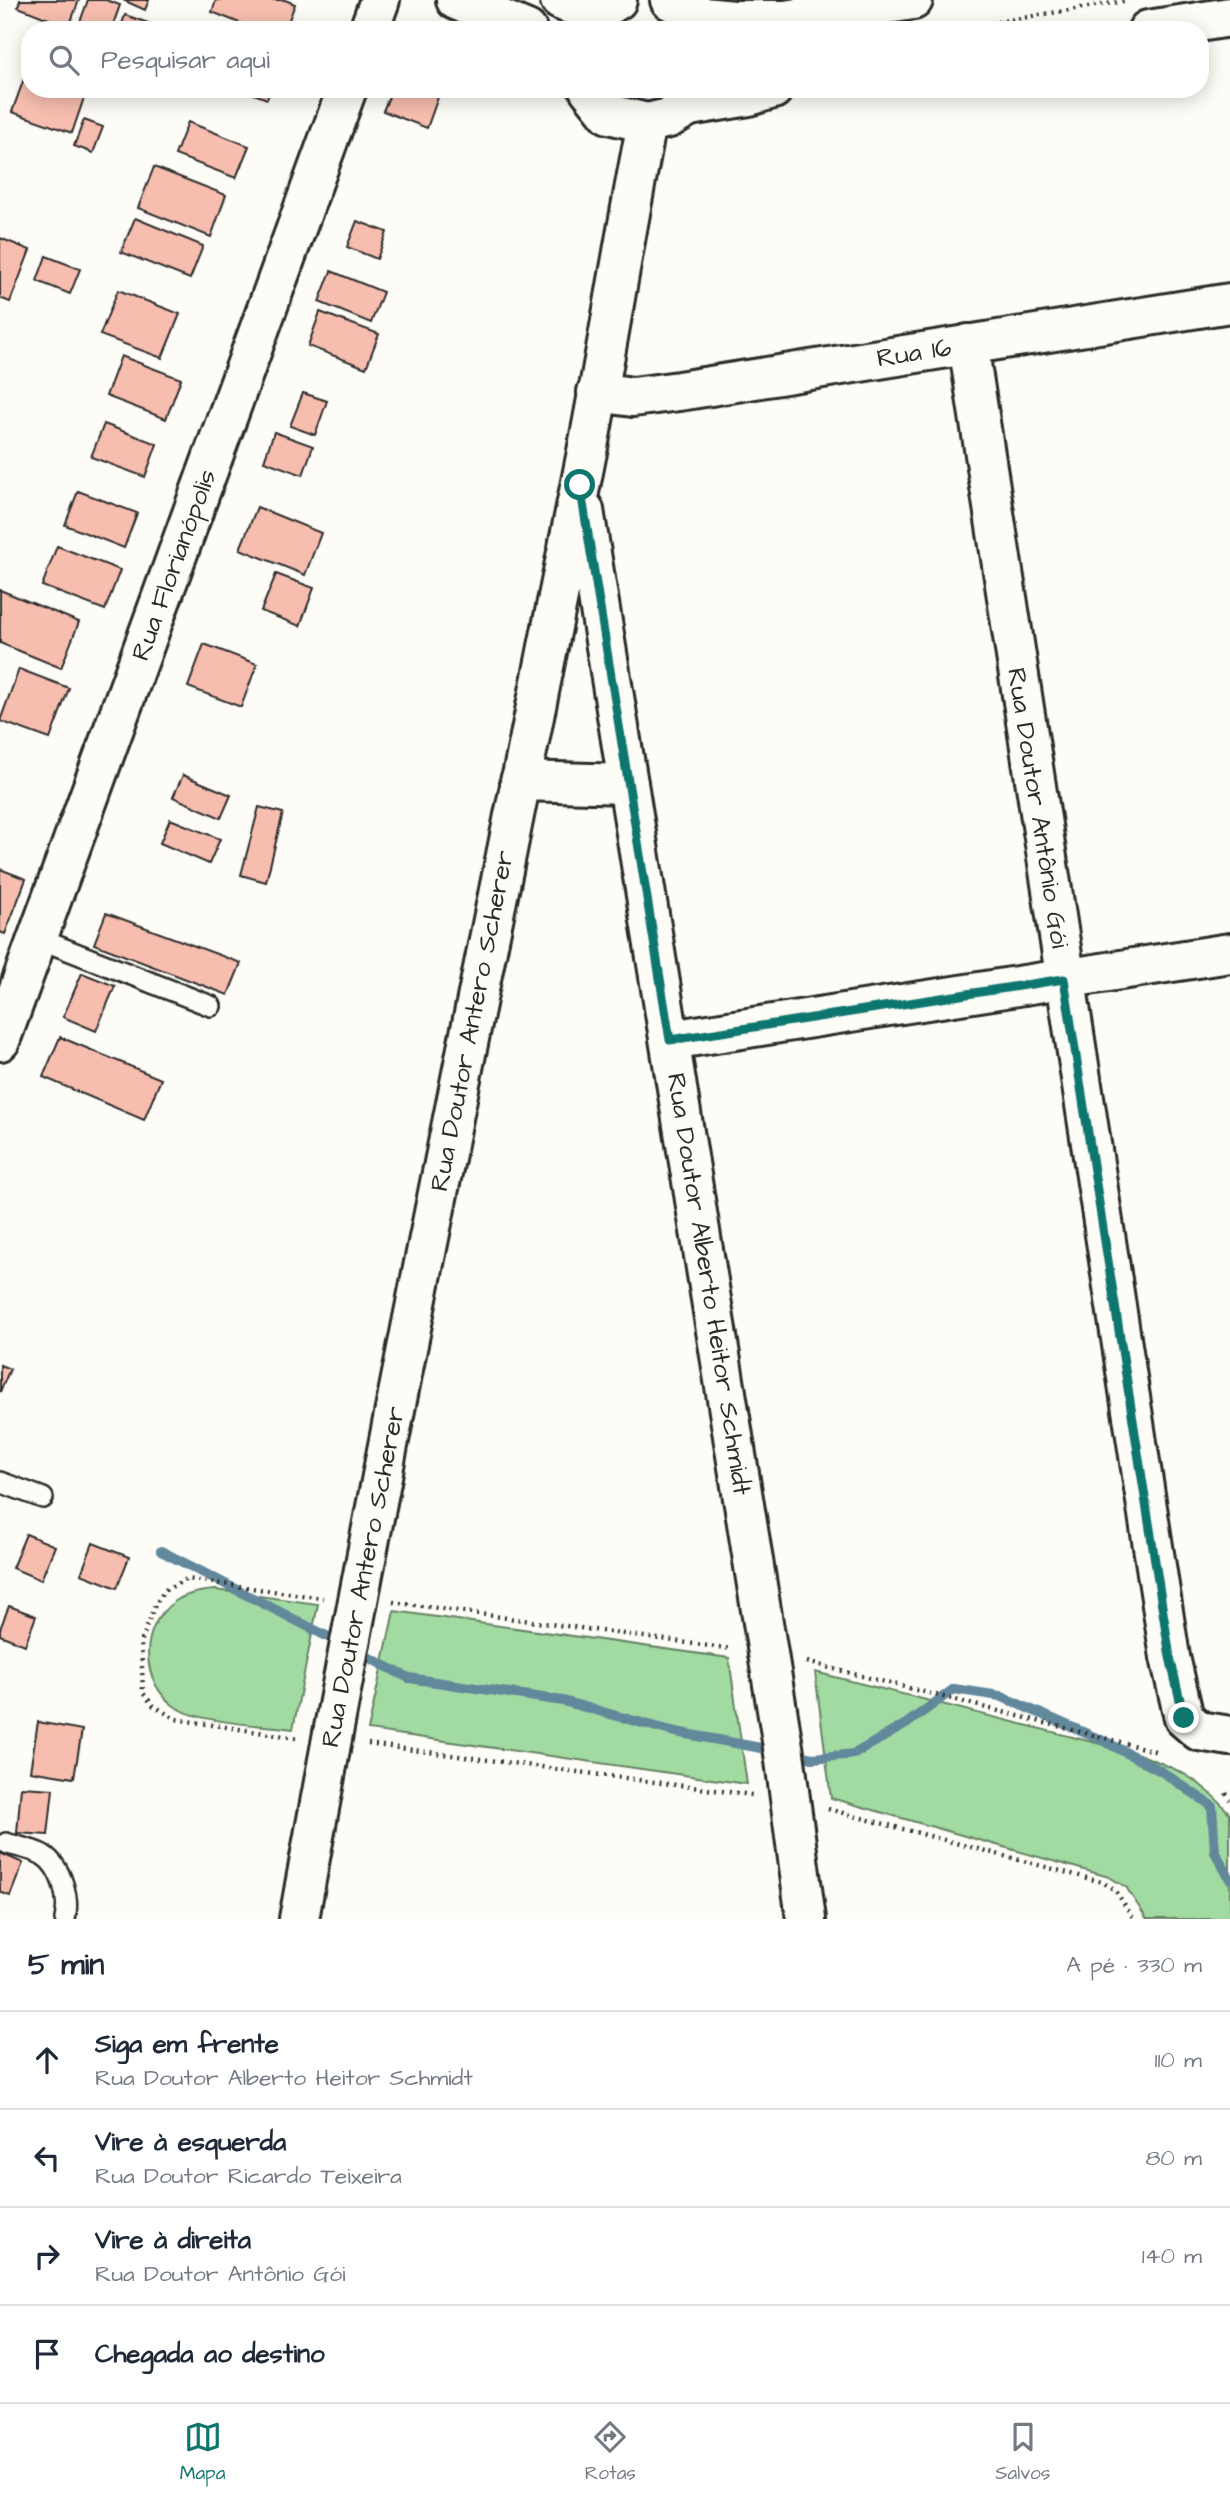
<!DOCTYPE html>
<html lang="pt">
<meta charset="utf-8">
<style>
:root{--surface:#fff;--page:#f6f6f7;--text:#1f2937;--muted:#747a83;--line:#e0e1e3;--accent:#0f766e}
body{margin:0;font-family:"Architects Daughter",sans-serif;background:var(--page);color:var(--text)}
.stop{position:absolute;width:21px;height:21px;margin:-16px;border:5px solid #0f766e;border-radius:50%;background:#fff}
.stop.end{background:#0f766e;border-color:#fff;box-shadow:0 2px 7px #0008}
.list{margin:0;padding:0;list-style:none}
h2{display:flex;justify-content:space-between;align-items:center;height:91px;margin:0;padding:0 28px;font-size:30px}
h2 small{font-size:23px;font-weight:400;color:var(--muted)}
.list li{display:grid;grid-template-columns:46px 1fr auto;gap:21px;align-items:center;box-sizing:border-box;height:98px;padding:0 28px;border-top:2px solid var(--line)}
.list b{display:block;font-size:26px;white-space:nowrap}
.list p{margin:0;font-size:23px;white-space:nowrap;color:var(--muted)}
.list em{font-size:23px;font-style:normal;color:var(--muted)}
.icon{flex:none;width:38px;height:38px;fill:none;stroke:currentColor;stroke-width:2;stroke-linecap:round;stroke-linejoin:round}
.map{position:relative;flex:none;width:1230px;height:1919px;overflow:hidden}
.search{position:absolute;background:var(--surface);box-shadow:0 4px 18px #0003;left:21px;right:21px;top:21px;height:77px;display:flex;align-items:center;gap:18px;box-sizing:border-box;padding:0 24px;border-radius:28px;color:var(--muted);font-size:26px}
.sheet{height:483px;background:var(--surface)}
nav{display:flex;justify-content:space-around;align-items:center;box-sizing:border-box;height:98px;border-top:2px solid var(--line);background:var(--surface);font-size:19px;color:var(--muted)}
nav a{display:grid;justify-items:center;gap:4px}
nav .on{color:var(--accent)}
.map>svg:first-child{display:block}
.green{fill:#a1dba1;stroke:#668366;stroke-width:2}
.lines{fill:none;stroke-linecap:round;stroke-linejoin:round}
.stream{stroke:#62889c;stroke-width:10}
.building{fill:#f7beaf;stroke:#2b2b2b;stroke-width:2}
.service-casing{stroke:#2b2b2b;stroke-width:24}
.minor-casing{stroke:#2b2b2b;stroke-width:44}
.tertiary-casing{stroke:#2b2b2b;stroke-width:44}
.path{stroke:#2b2b2b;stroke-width:4.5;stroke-dasharray:2 5;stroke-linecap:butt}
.service{stroke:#fdfcf7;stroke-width:19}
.minor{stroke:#fdfcf7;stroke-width:38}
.tertiary{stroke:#fdfcf7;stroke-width:38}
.route{stroke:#0f766e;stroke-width:9}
.labels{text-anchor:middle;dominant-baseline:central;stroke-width:5;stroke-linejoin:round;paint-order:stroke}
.street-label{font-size:26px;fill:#2b2b2b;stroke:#fdfcf7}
</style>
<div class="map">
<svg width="1230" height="1919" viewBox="0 0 1230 1919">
<rect width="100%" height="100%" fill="#fdfcf7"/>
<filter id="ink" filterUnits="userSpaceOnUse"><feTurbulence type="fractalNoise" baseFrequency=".0143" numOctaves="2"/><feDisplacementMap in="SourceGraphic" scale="14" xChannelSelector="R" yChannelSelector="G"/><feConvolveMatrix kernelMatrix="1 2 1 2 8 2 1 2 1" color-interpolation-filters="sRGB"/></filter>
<g filter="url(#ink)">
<!-- green -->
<g class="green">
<path d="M215 1590 318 1604 293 1729C263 1725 201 1723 177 1708 140 1684 138 1628 174 1602 186 1593 201 1591 215 1590Z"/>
<path d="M394 1611 729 1658 747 1784 368 1730Z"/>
<path d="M815 1672 1136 1753C1178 1769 1200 1778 1230 1814V1919H1147L1126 1887 1109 1877 831 1798Z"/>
</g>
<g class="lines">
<!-- stream -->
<g class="stream">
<path d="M161 1551 342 1644"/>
<path d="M356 1651 409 1678 563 1701 671 1731 813 1758 854 1754 906 1724 954 1689 1000 1696 1106 1742 1161 1771 1212 1806 1215 1852 1230 1879"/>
</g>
</g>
<!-- building -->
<g class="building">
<path d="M20 0H79L69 27 18 7Z"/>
<path d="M88 0H106L120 5 111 30H77Z"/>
<path d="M123 0H149L145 10Z"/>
<path d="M216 0H285L295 4 285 30H257L212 12Z"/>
<path d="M125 15 163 28 162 30H120Z"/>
<path d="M30 62V89H87L72 133 12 112Z"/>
<path d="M241 89H271L267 99Z"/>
<path d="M392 89H441L427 128 383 111Z"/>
<path d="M84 120 103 127 93 153 74 146Z"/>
<path d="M188 122 249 146 236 178 175 155Z"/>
<path d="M154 167 226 195 211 237 138 208Z"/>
<path d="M135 218 203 246 190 279 121 252Z"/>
<path d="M357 221 387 232 377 259 347 247Z"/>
<path d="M0 238 30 250 10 302 0 298Z"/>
<path d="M46 256 80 269 70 294 37 281Z"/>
<path d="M331 271 383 292 371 323 319 302Z"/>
<path d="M118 290 180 314 162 358 100 335Z"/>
<path d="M320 312 379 334 366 368 308 346Z"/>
<path d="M121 356 181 379 166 419 106 396Z"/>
<path d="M303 393 327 401 315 435 290 426Z"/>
<path d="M104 424 157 444 145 477 91 457Z"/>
<path d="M274 432 313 446 303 475 264 461Z"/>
<path d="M78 491 137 513 124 548 65 525Z"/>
<path d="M257 507 321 533 305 575 240 549Z"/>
<path d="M57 546 120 570 105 610 42 586Z"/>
<path d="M276 574 314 588 300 626 261 611Z"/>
<path d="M0 590 79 622 61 668 0 643Z"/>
<path d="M204 644 257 664 241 707 188 687Z"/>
<path d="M19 669 69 688 50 739 0 721Z"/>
<path d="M183 775 231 795 221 818 173 797Z"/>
<path d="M259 807 283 813 266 882 241 875Z"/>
<path d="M170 819 220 839 209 864 160 843Z"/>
<path d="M0 869 26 879 5 934 0 932Z"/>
<path d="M106 913 241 963 228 995 94 944Z"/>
<path d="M82 973 115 986 96 1031 63 1017Z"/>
<path d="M60 1037 161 1079 144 1120 43 1077Z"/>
<path d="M0 1365 10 1369 0 1392Z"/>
<path d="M26 1534 55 1546 41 1580 12 1568Z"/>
<path d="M93 1543 129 1557 117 1588 81 1574Z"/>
<path d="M9 1606 36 1616 25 1645 0 1635V1629Z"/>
<path d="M38 1722 82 1730 74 1778 30 1771Z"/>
<path d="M21 1787 53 1789 48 1835 17 1833Z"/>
<path d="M0 1853 23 1863 10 1896 0 1892Z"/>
</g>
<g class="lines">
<defs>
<g id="service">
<path d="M37 938 211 1006"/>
<path d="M0 1482 43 1498"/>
<path d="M6 1843C17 1847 33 1849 43 1855 62 1867 70 1899 65 1919"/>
</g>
<g id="minor">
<path d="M968 344 1170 1657 1184 1718 1199 1731 1230 1736"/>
<path d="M597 392 633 397 679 391 1230 303"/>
<path d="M584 510 784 1753 806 1919"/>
<path d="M520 781 628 784"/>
<path d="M670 1040 1230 953"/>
<path d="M299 1919C386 1433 488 951 584 467 607 353 624 237 647 123"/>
</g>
<g id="tertiary">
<path d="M456 0 527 30"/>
<path d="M560 0 595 14"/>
<path d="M670 0 702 17 706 30"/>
<path d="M702 17 734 20H785L913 0"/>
<path d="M369 30 380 0"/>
<path d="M588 30 595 14 617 0"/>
<path d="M1148 30 1230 17"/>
<path d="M589 89 609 114 647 123 669 118 689 106 701 89"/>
<path d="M689 106 749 96 773 89"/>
<path d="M0 1041 347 89"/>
</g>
</defs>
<!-- service casing -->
<use href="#service" class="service-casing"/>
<!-- minor casing -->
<use href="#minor" class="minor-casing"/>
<!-- tertiary casing -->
<use href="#tertiary" class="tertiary-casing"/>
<!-- path -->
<g class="path">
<path d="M949 30 1124 1"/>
<path d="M393 1602 731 1649"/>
<path d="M807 1662 1155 1751"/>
<path d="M296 1738 175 1719 153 1705 143 1693 141 1642 155 1605 165 1590 187 1579 323 1598"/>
<path d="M368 1744 752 1795"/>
<path d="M1226 1793 1230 1800"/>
<path d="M828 1809 1102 1882 1115 1890 1134 1919"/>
</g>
<!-- service -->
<use href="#service" class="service"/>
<!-- minor -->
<use href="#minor" class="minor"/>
<!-- tertiary -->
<use href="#tertiary" class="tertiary"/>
</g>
</g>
<g class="lines" filter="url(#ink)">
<!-- route -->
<path class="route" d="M580 485 670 1040 1064 979 1170 1657 1184 1718"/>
</g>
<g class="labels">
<!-- street labels -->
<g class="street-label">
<text transform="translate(914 353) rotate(-9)">Rua 16</text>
<text transform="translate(174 565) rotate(-70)">Rua Florianópolis</text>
<text transform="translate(1038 808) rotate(81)">Rua Doutor Antônio Gói</text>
<text transform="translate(472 1021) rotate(-79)">Rua Doutor Antero Scherer</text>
<text transform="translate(709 1284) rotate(81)">Rua Doutor Alberto Heitor Schmidt</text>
<text transform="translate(363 1577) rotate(-79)">Rua Doutor Antero Scherer</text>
</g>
</g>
</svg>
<div class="stop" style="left:580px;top:485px"></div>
<div class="stop end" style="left:1184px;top:1718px"></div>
<div class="search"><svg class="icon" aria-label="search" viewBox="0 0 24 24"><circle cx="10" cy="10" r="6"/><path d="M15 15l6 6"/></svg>Pesquisar aqui</div>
</div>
<section class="sheet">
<h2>5 min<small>A pé · 330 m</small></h2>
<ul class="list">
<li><svg class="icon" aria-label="ahead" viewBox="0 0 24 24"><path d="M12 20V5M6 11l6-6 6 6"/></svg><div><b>Siga em frente</b><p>Rua Doutor Alberto Heitor Schmidt</p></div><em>110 m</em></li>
<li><svg class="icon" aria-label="left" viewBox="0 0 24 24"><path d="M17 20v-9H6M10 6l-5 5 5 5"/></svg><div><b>Vire à esquerda</b><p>Rua Doutor Ricardo Teixeira</p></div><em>80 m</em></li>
<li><svg class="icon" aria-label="right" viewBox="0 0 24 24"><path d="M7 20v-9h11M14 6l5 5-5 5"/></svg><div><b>Vire à direita</b><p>Rua Doutor Antônio Gói</p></div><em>140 m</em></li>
<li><svg class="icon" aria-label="arrive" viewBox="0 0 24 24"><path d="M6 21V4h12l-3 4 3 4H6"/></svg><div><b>Chegada ao destino</b></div></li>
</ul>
</section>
<nav>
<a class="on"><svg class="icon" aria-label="map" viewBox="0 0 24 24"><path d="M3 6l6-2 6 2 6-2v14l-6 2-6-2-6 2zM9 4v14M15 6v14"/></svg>Mapa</a>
<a><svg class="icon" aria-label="directions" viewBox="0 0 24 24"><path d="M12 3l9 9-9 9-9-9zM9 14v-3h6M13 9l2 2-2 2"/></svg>Rotas</a>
<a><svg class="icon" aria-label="saved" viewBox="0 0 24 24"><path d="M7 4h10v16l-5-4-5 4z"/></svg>Salvos</a>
</nav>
